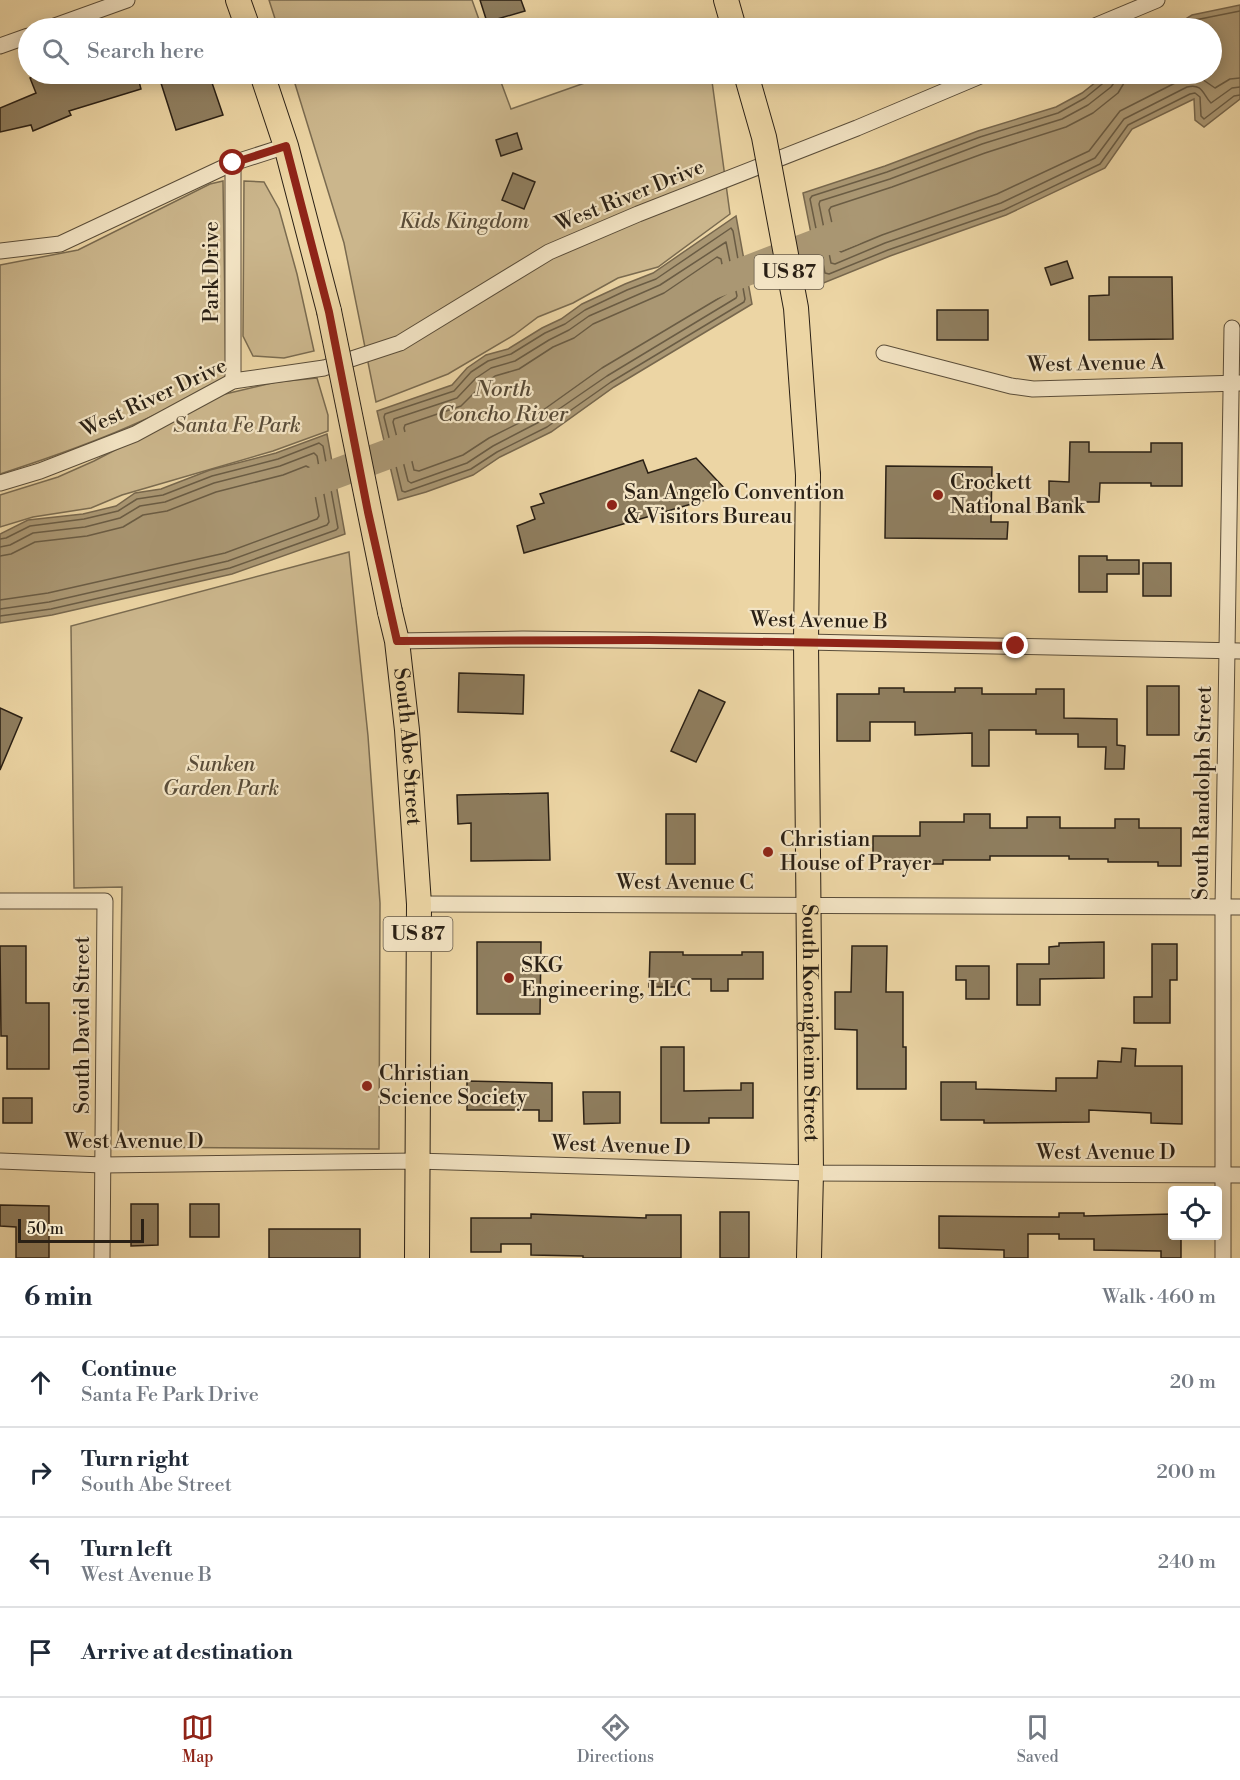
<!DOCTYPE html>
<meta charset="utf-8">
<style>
:root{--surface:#fff;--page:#f2f2f3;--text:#1f2937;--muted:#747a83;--line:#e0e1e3;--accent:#8f2418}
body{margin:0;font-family:"Libre Bodoni",serif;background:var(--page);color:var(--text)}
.controls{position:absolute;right:18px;bottom:18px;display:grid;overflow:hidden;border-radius:6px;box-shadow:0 3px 15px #0003}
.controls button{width:54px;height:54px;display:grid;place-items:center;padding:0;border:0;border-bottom:2px solid var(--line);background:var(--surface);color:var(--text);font:30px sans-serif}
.scale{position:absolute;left:18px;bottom:15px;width:126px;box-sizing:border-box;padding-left:6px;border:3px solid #2a2015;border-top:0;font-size:16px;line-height:21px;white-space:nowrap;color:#2a2015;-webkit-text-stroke:4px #f3e4c4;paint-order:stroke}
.stop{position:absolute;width:18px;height:18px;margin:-14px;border:4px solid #8f2418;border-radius:50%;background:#fff}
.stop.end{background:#8f2418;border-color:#fff;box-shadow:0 2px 6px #0008}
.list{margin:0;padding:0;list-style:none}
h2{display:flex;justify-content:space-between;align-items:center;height:78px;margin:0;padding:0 24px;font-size:26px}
h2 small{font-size:20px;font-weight:400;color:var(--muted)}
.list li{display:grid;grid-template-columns:39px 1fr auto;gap:18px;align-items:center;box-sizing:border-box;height:90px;padding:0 24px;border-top:2px solid var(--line)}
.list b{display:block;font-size:22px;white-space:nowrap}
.list p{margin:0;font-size:20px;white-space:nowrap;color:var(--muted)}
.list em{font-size:20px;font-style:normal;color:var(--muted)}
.icon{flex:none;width:33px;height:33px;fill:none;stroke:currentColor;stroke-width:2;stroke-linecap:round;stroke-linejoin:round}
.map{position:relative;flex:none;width:1240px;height:1258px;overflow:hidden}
.search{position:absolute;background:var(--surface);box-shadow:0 3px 15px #0003;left:18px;right:18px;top:18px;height:66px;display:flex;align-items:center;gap:15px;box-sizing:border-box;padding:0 21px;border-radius:33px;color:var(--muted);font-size:22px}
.sheet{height:438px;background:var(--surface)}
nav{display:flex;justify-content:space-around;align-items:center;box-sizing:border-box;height:84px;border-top:2px solid var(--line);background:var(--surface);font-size:16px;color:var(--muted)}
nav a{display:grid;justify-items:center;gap:3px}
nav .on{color:var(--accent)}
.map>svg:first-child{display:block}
.green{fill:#cbb68c;stroke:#7a6b50;stroke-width:1.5}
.water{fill:#aa9773;stroke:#77674d;stroke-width:1.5}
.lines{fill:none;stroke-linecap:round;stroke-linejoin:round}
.shore{stroke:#6a5c44;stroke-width:1.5}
.river{stroke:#aa9773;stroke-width:30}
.building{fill:#8f7e5f;stroke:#2a2015;stroke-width:1.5}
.minor-casing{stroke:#5a4d39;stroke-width:17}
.primary-casing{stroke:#2a2015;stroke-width:26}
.minor{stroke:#f3e4c4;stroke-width:15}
.primary{stroke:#ecd5a4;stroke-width:24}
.primary-bridge-casing{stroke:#2a2015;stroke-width:26;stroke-linecap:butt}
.primary-bridge{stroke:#ecd5a4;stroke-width:24}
.route{stroke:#8f2418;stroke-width:8}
.poi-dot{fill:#8f2418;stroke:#f3e4c4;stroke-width:2}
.labels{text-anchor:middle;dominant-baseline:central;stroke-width:4.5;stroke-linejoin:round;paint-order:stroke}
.shield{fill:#f3e4c4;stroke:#665b4a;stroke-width:1.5}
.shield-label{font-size:20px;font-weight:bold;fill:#2a2015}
.street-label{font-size:21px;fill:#2a2015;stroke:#f3e4c4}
.park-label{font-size:21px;font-style:italic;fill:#5a4d39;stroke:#f3e4c4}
.poi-label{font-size:21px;fill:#2a2015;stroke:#f3e4c4;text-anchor:start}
.water-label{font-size:22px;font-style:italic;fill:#574a36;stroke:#f3e4c4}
</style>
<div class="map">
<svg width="1240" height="1258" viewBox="0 0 1240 1258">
<rect width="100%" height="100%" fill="#ecd5a4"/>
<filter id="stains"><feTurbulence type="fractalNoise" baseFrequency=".00333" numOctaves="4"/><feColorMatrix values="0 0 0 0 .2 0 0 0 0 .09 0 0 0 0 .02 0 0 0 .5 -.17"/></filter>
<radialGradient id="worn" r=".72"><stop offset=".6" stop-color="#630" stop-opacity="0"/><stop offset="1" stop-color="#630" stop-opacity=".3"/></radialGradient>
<!-- green -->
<g class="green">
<path d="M269 0H472L482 28H278Z"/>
<path d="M292 74H498L511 109 610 74H711L730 214 658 267 618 278 573 303 538 317 514 335 448 374 376 402 344 243Z"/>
<path d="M223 181 226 377C156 420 77 449 0 474V265L78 250 210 184Z"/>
<path d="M244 181 264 182 279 209 297 274 314 351 284 358 253 356 243 336Z"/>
<path d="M317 378 328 415V431L273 451 122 495 91 508 33 517 0 527V495L58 477 94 461 221 395 276 382Z"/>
<path d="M349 552 368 736 380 903 379 1149 118 1147 122 887 74 888 71 626Z"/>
</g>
<!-- water -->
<g class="water">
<path d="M1240 5V99L1204 127 1195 120 1194 99 1132 129 1105 168 1006 215 890 256 821 284 803 193 885 166 978 131 1056 107 1082 93 1106 74H1212V28H1171L1192 15Z"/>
<path d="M736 216 752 304 614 387 551 432 500 457 473 475 426 492 398 500 377 411 452 385 467 368 486 355 508 349 542 328 561 319 582 304 625 284 653 273Z"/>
<path d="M327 434 345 534 232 574 52 615 0 623V534L28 520 83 514 116 506 135 493 161 489 210 470 276 453Z"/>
</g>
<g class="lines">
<!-- shore -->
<g class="shore">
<path d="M1182 28 1195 20 1240 11"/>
<path d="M1109 74 1107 80 1085 98 1058 113 980 137 887 172 812 196 810 199 825 273 829 274 888 250 1004 210 1100 164 1128 125 1190 94 1195 93 1200 97 1201 116 1204 119 1234 96 1240 95"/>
<path d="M1117 74 1116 80 1111 87 1088 105 1062 119 982 144 890 179 820 201 819 204 831 263 835 264 885 243 1001 203 1095 158 1124 119 1187 87C1203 83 1203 95 1211 103L1232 88 1240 87"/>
<path d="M1126 74 1124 83 1118 93 1093 113 1066 127 985 153 892 187 831 207 829 210 838 250 841 252 882 235 997 194 1089 151 1120 111 1183 79 1199 77 1215 88 1230 79 1240 78"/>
<path d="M731 228 733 231 745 299 744 302 611 382 547 427 497 452 471 469 405 492 402 491 384 417 385 414 454 391 471 372 488 361 511 354 545 333 565 324 585 310 627 290 656 279Z"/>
<path d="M726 242 737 296 736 298 607 376 543 420 493 446 467 463 422 479 411 483 408 481 393 422 394 419 457 398 476 378 491 368 515 361 549 340 569 330 589 316 660 285Z"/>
<path d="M717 257 721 259 727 291 726 294 602 368 539 413 489 438 463 455 419 471 414 470 404 428 405 425 461 406 482 385 495 376 519 369 553 347 574 338 593 324 664 293Z"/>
<path d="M0 539 6 538 30 526 84 519 118 511 137 499 163 495 212 476 278 459 319 443 323 446 338 528 336 530 230 568 51 609 0 616"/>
<path d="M0 547 10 545 33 533 85 527 120 518 140 506 165 502 214 483 280 466 314 453 317 456 329 522 327 525 228 561 49 602 0 609"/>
<path d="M0 556 11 554 35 542 87 536 123 527 143 515 167 511 216 492 283 475 306 466 310 468 319 516 317 519 225 553 48 593 0 600"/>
</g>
<!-- river -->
<g class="river">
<path d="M707 286 853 230"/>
<path d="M297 488 426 440"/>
</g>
</g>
<!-- building -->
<g class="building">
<path d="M480 0H521L525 11 487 22Z"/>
<path d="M42 74H137L141 89 69 111 71 115 33 131 31 125 0 132V108L36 93 30 78Z"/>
<path d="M179 74H209L223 115 176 130 160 80Z"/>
<path d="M517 133 522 149 501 156 496 140Z"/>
<path d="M513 173 535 182 524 209 502 200Z"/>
<path d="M1067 261 1073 278 1051 285 1045 268Z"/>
<path d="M1109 277H1172L1173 339 1089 340V296L1109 295Z"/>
<rect x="937" y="310" width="51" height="30"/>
<path d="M1070 442H1089V452H1151V443H1182V486H1151V483H1100L1099 502H1049V481L1069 482Z"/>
<path d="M696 458 729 493 524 553 517 526 535 519 531 507 544 503 540 494 643 460 648 473Z"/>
<path d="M886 466 992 467 991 522H1008L1007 539 885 538Z"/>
<path d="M1079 556H1107V560H1139V574H1107V592H1079Z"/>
<rect x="1143" y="563" width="28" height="33"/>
<path d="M459 673 524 675 523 714 458 712Z"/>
<rect x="1147" y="686" width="32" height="49"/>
<path d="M879 688H904V692H955V688H982V694H1036V689H1064V718L1117 719V745L1125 746 1124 769H1105L1106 747H1078V734H1036V730H989V766H972V733L915 735V722H870V741H837V694H879Z"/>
<path d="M699 690 725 702 696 762 671 751Z"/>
<path d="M0 708 22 718 0 770Z"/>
<path d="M548 793 550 860 471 861V823L458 824 457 795Z"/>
<rect x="666" y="814" width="29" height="50"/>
<path d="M964 814H990V828H1027V817H1060V828H1115V819H1139V828H1181V866H1158V862H1108V859H1069V856H990V860H943V864H920V861H873V836H920V822H964Z"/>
<path d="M477 942H541L540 1014H477Z"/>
<path d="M1104 942V978L1040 979V1005H1017V964H1049V947L1059 946V943Z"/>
<path d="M1152 944H1177V980H1170V1023H1134V997H1152Z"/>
<path d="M0 946H26V1003H49V1069H7V1036H1Z"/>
<path d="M852 946H887L886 992H903V1047H906V1089H857V1030L835 1029V992H851Z"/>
<path d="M650 952H683V955H742V952H763V979H728V991H711V979H682V987H649Z"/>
<path d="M956 966H989V999H966V980H956Z"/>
<path d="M661 1047H684V1091L741 1090V1083H753V1118H709V1123H661Z"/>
<path d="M1122 1048 1136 1049 1135 1066H1182V1124L1151 1123V1113L1089 1110V1122L984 1123V1120H941V1082H976V1089L1056 1091V1078H1097L1098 1061 1121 1062Z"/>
<path d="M467 1081 552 1083V1121H539V1110H467Z"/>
<path d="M583 1092H620V1123L584 1124Z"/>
<rect x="3" y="1098" width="29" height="25"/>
<path d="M131 1204H158V1245L131 1246Z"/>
<rect x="190" y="1204" width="29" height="33"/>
<path d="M0 1205 49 1206V1258H16V1227L0 1226Z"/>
<rect x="720" y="1212" width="29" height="46"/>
<path d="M1059 1213H1084V1216L1173 1214V1236H1181V1258H1161V1251L1094 1250V1239H1059V1234H1028V1258H1004V1250L939 1248V1216L1059 1217Z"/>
<path d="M531 1214 646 1218V1215H681V1258H583V1256L531 1255V1244H501V1252H471V1218H531Z"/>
<rect x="269" y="1229" width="91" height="29"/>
</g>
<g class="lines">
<defs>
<g id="minor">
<path d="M49 28 127 0"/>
<path d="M1090 28 1157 0"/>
<path d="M0 46 28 36"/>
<path d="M233 163V381"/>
<path d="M0 251 60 244 233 163 286 146"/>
<path d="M884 353 1011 386 1033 389 1240 383"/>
<path d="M0 483 40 471 135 434 233 381 324 368 400 343 549 252 638 214 857 128 985 74"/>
<path d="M397 641 523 639 806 642 1240 651"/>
<path d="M0 901H105L102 1258"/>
<path d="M419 904 1240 907"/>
<path d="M0 1161 103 1165 416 1161 811 1173 1240 1175"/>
<path d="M1223 1258V907L1232 328"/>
</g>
<g id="primary">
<path d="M238 0 248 28"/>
<path d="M726 0 734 28"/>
<path d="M262 74 286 146 329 311"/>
<path id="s1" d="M808 475 806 642 811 1173 809 1258"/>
<path id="s2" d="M390 612 397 641 407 730 419 904 417 1258"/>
</g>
</defs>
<!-- minor casing -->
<use href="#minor" class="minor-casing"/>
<!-- primary casing -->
<use href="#primary" class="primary-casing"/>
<!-- minor -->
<use href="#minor" class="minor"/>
<!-- primary -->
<use href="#primary" class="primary"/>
<defs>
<g id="primary-bridge">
<path d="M746 74 764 137 796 308 808 475"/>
<path d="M329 311 390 612"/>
</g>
</defs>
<!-- primary-bridge casing -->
<use href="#primary-bridge" class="primary-bridge-casing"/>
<!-- primary-bridge -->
<use href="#primary-bridge" class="primary-bridge"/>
</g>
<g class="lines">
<!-- route -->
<path class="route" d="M233 163 286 146 329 312 368 512 397 641 648 640 1016 646"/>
</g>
<!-- markers -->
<g class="poi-dot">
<circle cx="938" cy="495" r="6"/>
<circle cx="612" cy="505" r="6"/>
<circle cx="768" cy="852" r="6"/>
<circle cx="509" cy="978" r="6"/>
<circle cx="367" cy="1086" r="6"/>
</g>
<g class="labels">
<!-- shield labels -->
<g class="shield">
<rect x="754.5" y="255" width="69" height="34" rx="4.5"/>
<rect x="383.5" y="917" width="69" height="34" rx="4.5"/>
</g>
<g class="shield-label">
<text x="789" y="272">US 87</text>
<text x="418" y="934">US 87</text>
</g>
<!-- street labels -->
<g class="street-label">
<text transform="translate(630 196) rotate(-22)">West River Drive</text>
<text transform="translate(212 272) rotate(-90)">Park Drive</text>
<text transform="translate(1096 364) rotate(-1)">West Avenue A</text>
<text transform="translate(154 398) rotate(-25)">West River Drive</text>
<text transform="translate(819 621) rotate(1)">West Avenue B</text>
<text stroke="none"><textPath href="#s2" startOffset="136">South Abe Street</textPath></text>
<text transform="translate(1203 793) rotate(-89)">South Randolph Street</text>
<text x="685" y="883">West Avenue C</text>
<text stroke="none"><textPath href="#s1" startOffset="548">South Koenigheim Street</textPath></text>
<text transform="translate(83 1025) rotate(-90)">South David Street</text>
<text x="134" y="1142">West Avenue D</text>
<text transform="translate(621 1146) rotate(2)">West Avenue D</text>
<text x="1106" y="1153">West Avenue D</text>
</g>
<!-- park labels -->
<g class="park-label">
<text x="464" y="222">Kids Kingdom</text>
<text x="237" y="426">Santa Fe Park</text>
<text x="221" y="765">Sunken<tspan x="221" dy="24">Garden Park</tspan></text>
</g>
<!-- poi labels -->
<g class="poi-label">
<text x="950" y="483">Crockett<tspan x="950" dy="24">National Bank</tspan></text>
<text x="624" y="493">San Angelo Convention<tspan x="624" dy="24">&amp; Visitors Bureau</tspan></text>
<text x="780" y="840">Christian<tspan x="780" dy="24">House of Prayer</tspan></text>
<text x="521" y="966">SKG<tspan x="521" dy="24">Engineering, LLC</tspan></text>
<text x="379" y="1074">Christian<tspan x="379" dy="24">Science Society</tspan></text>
</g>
<!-- water labels -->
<g class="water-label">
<text x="503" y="389">North<tspan x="503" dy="25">Concho River</tspan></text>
</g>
</g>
<rect width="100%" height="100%" filter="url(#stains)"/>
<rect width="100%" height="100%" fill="url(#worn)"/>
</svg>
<div class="controls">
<button><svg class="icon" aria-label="locate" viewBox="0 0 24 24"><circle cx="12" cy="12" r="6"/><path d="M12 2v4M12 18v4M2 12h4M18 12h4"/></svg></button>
</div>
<div class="scale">50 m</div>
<div class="stop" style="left:233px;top:163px"></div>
<div class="stop end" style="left:1016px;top:646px"></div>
<div class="search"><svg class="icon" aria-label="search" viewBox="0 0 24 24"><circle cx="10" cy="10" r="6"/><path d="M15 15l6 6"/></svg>Search here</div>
</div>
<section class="sheet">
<h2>6 min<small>Walk · 460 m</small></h2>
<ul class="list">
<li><svg class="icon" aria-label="ahead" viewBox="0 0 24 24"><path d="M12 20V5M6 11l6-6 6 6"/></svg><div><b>Continue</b><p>Santa Fe Park Drive</p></div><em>20 m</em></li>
<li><svg class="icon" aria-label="right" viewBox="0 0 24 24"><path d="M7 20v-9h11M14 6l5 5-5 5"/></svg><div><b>Turn right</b><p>South Abe Street</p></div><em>200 m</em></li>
<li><svg class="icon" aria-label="left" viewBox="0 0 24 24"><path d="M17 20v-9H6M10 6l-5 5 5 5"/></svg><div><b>Turn left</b><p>West Avenue B</p></div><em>240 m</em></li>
<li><svg class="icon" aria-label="arrive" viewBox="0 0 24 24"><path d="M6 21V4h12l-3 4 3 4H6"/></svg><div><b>Arrive at destination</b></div></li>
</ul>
</section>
<nav>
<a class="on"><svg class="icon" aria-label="map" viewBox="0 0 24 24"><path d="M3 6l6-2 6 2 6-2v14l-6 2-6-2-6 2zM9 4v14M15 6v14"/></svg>Map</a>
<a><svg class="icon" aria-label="directions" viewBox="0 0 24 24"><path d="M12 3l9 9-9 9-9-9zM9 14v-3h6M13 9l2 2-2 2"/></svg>Directions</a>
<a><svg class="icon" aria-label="saved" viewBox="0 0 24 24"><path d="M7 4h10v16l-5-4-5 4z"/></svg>Saved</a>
</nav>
